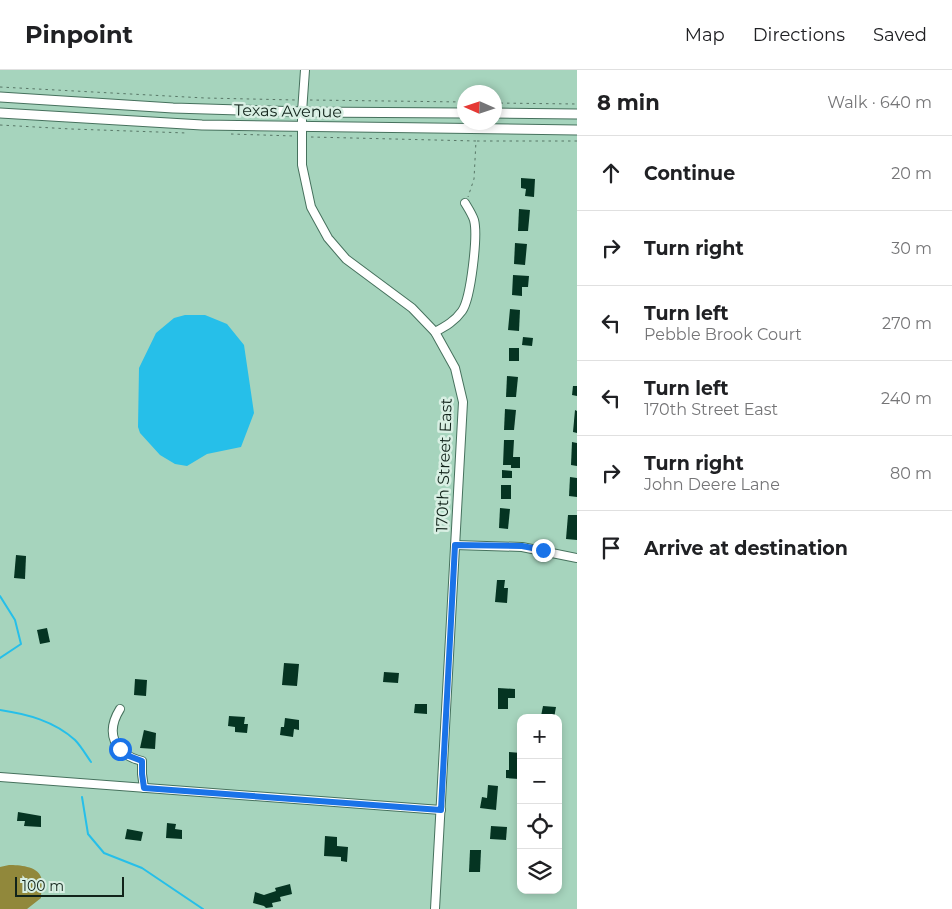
<!DOCTYPE html>
<meta charset="utf-8">
<style>
:root{--surface:#fff;--page:#f6f6f6;--text:#202124;--muted:#757577;--line:#e0e0e0}
body{margin:0;font-family:Montserrat,sans-serif;background:var(--page);color:var(--text)}
.controls{position:absolute;right:15px;bottom:15px;display:grid;overflow:hidden;border-radius:10px;box-shadow:0 2px 8px #0003}
.controls button{width:45px;height:45px;display:grid;place-items:center;padding:0;border:0;border-bottom:1px solid var(--line);background:var(--surface);color:var(--text);font:25px sans-serif}
.compass{position:absolute;left:457px;top:15px;width:45px;height:45px;border-radius:50%;background:var(--surface);box-shadow:0 2px 8px #0003;rotate:273deg}
.scale{position:absolute;left:15px;bottom:12px;width:109px;box-sizing:border-box;padding-left:5px;border:2px solid #11231a;border-top:0;font-size:14px;line-height:18px;white-space:nowrap;color:#11231a;-webkit-text-stroke:4px #d8efe3;paint-order:stroke}
.stop{position:absolute;width:15px;height:15px;margin:-11px;border:4px solid #1a73e8;border-radius:50%;background:#fff}
.stop.end{background:#1a73e8;border-color:#fff;box-shadow:0 1px 5px #0008}
.list{margin:0;padding:0;list-style:none}
h2{display:flex;justify-content:space-between;align-items:center;height:65px;margin:0;padding:0 20px;font-size:21px}
h2 small{font-size:16px;font-weight:400;color:var(--muted)}
.list li{display:grid;grid-template-columns:32px 1fr auto;gap:15px;align-items:center;box-sizing:border-box;height:75px;padding:0 20px;border-top:1px solid var(--line)}
.list b{display:block;font-size:19px;white-space:nowrap}
.list p{margin:0;font-size:16px;white-space:nowrap;color:var(--muted)}
.list em{font-size:16px;font-style:normal;color:var(--muted)}
.icon{flex:none;width:28px;height:28px;fill:none;stroke:currentColor;stroke-width:2;stroke-linecap:round;stroke-linejoin:round}
.map{position:relative;flex:none;width:577px;height:839px;overflow:hidden}
header{display:flex;align-items:center;gap:30px;box-sizing:border-box;height:70px;padding:0 25px;background:var(--surface);border-bottom:1px solid var(--line)}
header strong{font-size:24px}
nav{display:flex;gap:28px;margin-inline-start:auto;font-size:18px}
main{display:flex}
aside{flex:1;background:var(--surface)}
.map>svg:first-child{display:block}
.forest{fill:#91883b}
.water{fill:#26bfe9}
.lines{fill:none;stroke-linecap:round;stroke-linejoin:round}
.stream{stroke:#26bfe9;stroke-width:2}
.building{fill:#053422}
.minor-casing{stroke:#46715d;stroke-width:10}
.major-casing{stroke:#46715d;stroke-width:11}
.path{stroke:#577666;stroke-width:1;stroke-dasharray:2.5 4;stroke-linecap:butt}
.minor{stroke:#fff;stroke-width:8}
.major{stroke:#fff;stroke-width:9}
.route{stroke:#1a73e8;stroke-width:6}
.labels{text-anchor:middle;dominant-baseline:central;stroke-width:5;stroke-linejoin:round;paint-order:stroke}
.street-label{font-size:16px;fill:#11231a;stroke:#d8efe3}
</style>
<header>
<strong>Pinpoint</strong>
<nav><a>Map</a><a>Directions</a><a>Saved</a></nav>
</header>
<main>
<div class="map">
<svg width="577" height="839" viewBox="0 0 577 839">
<rect width="100%" height="100%" fill="#a6d4bd"/>
<!-- forest -->
<path class="forest" d="M9 795C19 795 37 796 41 807 43 813 41 822 41 828L27 839H0V797Z"/>
<!-- water -->
<path class="water" d="M185 245H205L227 254 244 275 254 343 241 377 207 384 187 396 175 394 160 385 140 363 138 357 139 298 156 263 174 248Z"/>
<g class="lines">
<!-- stream -->
<g class="stream">
<path d="M0 526 15 550 21 574 0 588"/>
<path d="M0 640C27 644 54 651 75 670 81 676 86 685 91 692"/>
<path d="M82 727 88 764 104 783 142 798 203 839"/>
</g>
</g>
<!-- building -->
<g class="building">
<path d="M521 108 535 109 534 127 525 126 526 119 521 118Z"/>
<path d="M519 139 530 140 528 161H518Z"/>
<path d="M515 173 527 174 525 195 514 194Z"/>
<path d="M513 205 529 206 528 217H522V226L512 225Z"/>
<path d="M510 239 520 240 519 261 508 260Z"/>
<path d="M523 267 533 268 532 276 522 275Z"/>
<rect x="509" y="278" width="10" height="13"/>
<path d="M507 306 518 307 516 327H506Z"/>
<path d="M573 316H577V326L572 325Z"/>
<path d="M505 339 516 340 514 360H504Z"/>
<path d="M575 340 577 341V363L573 362Z"/>
<path d="M504 370H514L513 387H520V398H511V395H503Z"/>
<path d="M572 372 577 373V396L571 395Z"/>
<path d="M502 400 512 401V408H502Z"/>
<path d="M570 407 577 408V427L569 426Z"/>
<rect x="501" y="415" width="10" height="14"/>
<path d="M500 438 510 439 508 459 499 458Z"/>
<path d="M568 445H577V470L566 469Z"/>
<path d="M16 485 26 486 25 509 14 508Z"/>
<path d="M497 510H505L504 518H508L507 533 495 532Z"/>
<path d="M47 558 50 572 40 574 37 560Z"/>
<path d="M284 593 299 594 297 616 282 615Z"/>
<path d="M384 602 399 603 398 613 383 612Z"/>
<path d="M135 609 147 610 146 626 134 625Z"/>
<path d="M498 618 515 619V628H508V639H498Z"/>
<path d="M415 634H427V644L414 643Z"/>
<path d="M543 636 556 637 554 648 541 646Z"/>
<path d="M229 646 245 647 244 654H248L247 663 235 662V657L228 656Z"/>
<path d="M285 648 299 650V660L294 659 293 667 280 665 281 657H284Z"/>
<path d="M144 660 156 663 155 679 140 678Z"/>
<path d="M509 682 521 683 519 709 506 708V700H509Z"/>
<path d="M488 715 498 716 496 740 480 738 482 727 487 728Z"/>
<path d="M18 742 41 746V757L24 756 25 751H17Z"/>
<path d="M167 753 176 754 175 759 182 760V769L166 768Z"/>
<path d="M491 756 507 757 506 770 490 769Z"/>
<path d="M127 759 143 762 141 771 125 769Z"/>
<path d="M325 766 337 767V776L348 777 347 792 341 791V787L324 786Z"/>
<path d="M470 780H481L480 802H469Z"/>
<path d="M290 814 292 824 280 827 281 831 272 833 273 837 266 838 264 836 253 833 255 822 264 825 276 821 275 818Z"/>
</g>
<g class="lines">
<defs>
<g id="minor">
<path d="M305 0 302 42V95L311 137 328 168 346 189 412 238 435 262 455 298 463 332 435 839"/>
<path d="M435 262C446 256 455 251 462 241 471 228 478 165 474 150 472 144 468 138 465 133"/>
<path d="M455 475 522 477 577 488"/>
<path d="M120 639C105 663 114 684 142 691V704L144 718"/>
<path d="M0 707 441 740"/>
</g>
<g id="major">
<path d="M0 27 173 38 302 42 464 43"/>
<path d="M0 43 202 55 577 60"/>
<path d="M494 43 577 44"/>
</g>
</defs>
<!-- minor casing -->
<use href="#minor" class="minor-casing"/>
<!-- major casing -->
<use href="#major" class="major-casing"/>
<!-- path -->
<g class="path">
<path d="M0 17 205 28 296 30"/>
<path d="M310 30 464 32"/>
<path d="M494 33 577 34"/>
<path d="M0 55 71 59 187 63"/>
<path d="M231 64 294 66"/>
<path d="M311 67 476 71 474 109 468 127"/>
<path d="M477 71H577"/>
</g>
<!-- minor -->
<use href="#minor" class="minor"/>
<!-- major -->
<use href="#major" class="major"/>
</g>
<g class="lines">
<!-- route -->
<path class="route" d="M120 679 129 686 142 691V704L144 718 441 740 455 475 522 476 543 480"/>
</g>
<g class="labels">
<!-- street labels -->
<g class="street-label">
<text transform="translate(288 41) rotate(1)">Texas Avenue</text>
<text transform="translate(444 395) rotate(-88)">170th Street East</text>
</g>
</g>
</svg>
<div class="controls">
<button>+</button>
<button>−</button>
<button><svg class="icon" aria-label="locate" viewBox="0 0 24 24"><circle cx="12" cy="12" r="6"/><path d="M12 2v4M12 18v4M2 12h4M18 12h4"/></svg></button>
<button><svg class="icon" aria-label="layers" viewBox="0 0 24 24"><path d="M12 4l9 5-9 5-9-5zM3 14l9 5 9-5"/></svg></button>
</div>
<svg class="compass" viewBox="-18 -18 36 36"><path d="M0-13l5 13h-10z" fill="#e53935"/><path d="M0 13l5-13h-10z" fill="#757577"/></svg>
<div class="scale">100 m</div>
<div class="stop" style="left:120px;top:679px"></div>
<div class="stop end" style="left:543px;top:480px"></div>
</div>
<aside>
<h2>8 min<small>Walk · 640 m</small></h2>
<ul class="list">
<li><svg class="icon" aria-label="ahead" viewBox="0 0 24 24"><path d="M12 20V5M6 11l6-6 6 6"/></svg><div><b>Continue</b></div><em>20 m</em></li>
<li><svg class="icon" aria-label="right" viewBox="0 0 24 24"><path d="M7 20v-9h11M14 6l5 5-5 5"/></svg><div><b>Turn right</b></div><em>30 m</em></li>
<li><svg class="icon" aria-label="left" viewBox="0 0 24 24"><path d="M17 20v-9H6M10 6l-5 5 5 5"/></svg><div><b>Turn left</b><p>Pebble Brook Court</p></div><em>270 m</em></li>
<li><svg class="icon" aria-label="left" viewBox="0 0 24 24"><path d="M17 20v-9H6M10 6l-5 5 5 5"/></svg><div><b>Turn left</b><p>170th Street East</p></div><em>240 m</em></li>
<li><svg class="icon" aria-label="right" viewBox="0 0 24 24"><path d="M7 20v-9h11M14 6l5 5-5 5"/></svg><div><b>Turn right</b><p>John Deere Lane</p></div><em>80 m</em></li>
<li><svg class="icon" aria-label="arrive" viewBox="0 0 24 24"><path d="M6 21V4h12l-3 4 3 4H6"/></svg><div><b>Arrive at destination</b></div></li>
</ul>
</aside>
</main>
